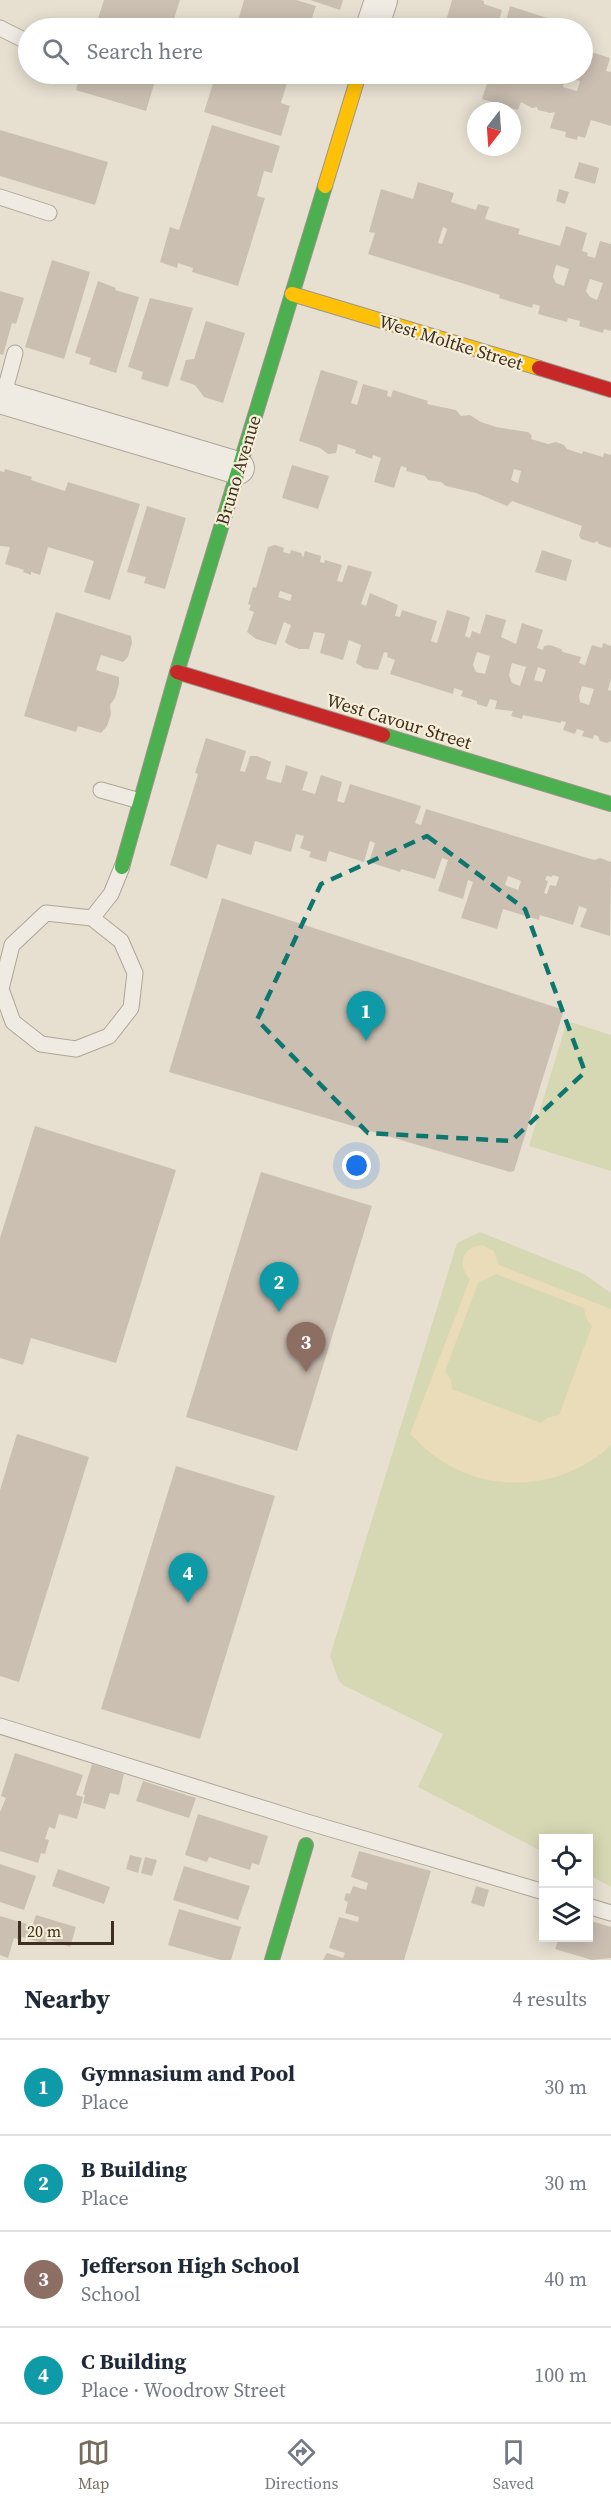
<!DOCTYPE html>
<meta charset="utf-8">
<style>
:root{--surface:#fff;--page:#f2f2f3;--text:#1f2937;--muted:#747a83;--line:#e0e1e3;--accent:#786c5e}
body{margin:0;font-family:"Source Serif 4",serif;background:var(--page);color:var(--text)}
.controls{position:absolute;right:18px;bottom:18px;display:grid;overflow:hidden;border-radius:0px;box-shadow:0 3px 15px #0003}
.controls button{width:54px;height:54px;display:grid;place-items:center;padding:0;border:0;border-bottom:2px solid var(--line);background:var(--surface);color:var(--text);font:30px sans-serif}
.compass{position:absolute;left:467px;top:102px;width:54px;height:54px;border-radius:50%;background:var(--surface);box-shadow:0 3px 15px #0003;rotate:197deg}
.scale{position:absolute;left:18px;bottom:15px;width:96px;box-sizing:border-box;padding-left:6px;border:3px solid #3d2e20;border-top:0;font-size:16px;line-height:21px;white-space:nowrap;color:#3d2e20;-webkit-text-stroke:4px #f7eed8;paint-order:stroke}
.you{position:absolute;left:357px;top:1166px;width:21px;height:21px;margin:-15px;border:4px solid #fff;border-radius:50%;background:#1a73e8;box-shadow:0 0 0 9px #1a73e833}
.badge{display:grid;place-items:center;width:39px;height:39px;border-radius:50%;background:var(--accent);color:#fff;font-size:20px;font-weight:700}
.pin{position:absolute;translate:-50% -50px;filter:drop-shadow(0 2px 3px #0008)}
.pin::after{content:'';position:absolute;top:32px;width:21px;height:18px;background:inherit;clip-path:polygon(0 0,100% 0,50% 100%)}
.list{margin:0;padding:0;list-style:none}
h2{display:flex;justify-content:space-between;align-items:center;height:78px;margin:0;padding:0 24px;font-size:26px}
h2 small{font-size:20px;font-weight:400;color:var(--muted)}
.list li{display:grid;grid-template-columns:39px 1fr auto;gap:18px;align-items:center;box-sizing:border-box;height:96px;padding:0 24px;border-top:2px solid var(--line)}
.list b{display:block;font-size:22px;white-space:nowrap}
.list p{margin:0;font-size:20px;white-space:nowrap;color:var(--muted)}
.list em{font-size:20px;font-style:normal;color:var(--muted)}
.icon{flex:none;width:33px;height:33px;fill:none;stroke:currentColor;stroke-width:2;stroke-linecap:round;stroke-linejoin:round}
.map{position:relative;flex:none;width:611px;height:1960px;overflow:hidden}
.search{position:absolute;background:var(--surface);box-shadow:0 3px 15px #0003;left:18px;right:18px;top:18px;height:66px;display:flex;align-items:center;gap:15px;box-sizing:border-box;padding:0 21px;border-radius:33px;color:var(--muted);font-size:22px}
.sheet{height:462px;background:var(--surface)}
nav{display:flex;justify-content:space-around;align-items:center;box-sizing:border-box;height:84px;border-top:2px solid var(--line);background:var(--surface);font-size:16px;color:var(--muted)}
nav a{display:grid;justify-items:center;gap:3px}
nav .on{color:var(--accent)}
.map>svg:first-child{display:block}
.green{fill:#d6d7b3}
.sand{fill:#eadcb9;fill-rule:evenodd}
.building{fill:#cbbfb2;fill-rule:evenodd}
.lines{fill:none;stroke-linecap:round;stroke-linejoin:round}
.lane-casing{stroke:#ada599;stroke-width:17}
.street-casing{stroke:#ada599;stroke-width:34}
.fast-casing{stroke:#9c958a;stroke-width:16}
.slow-casing{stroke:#9c958a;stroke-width:16}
.jam-casing{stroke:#9c958a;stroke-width:16}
.lane{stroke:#efebe3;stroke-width:15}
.street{stroke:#efebe3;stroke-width:32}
.fast{stroke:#4caf50;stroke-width:14}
.slow{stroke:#ffc107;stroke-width:14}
.jam{stroke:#c62828;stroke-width:14}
.marked{fill:none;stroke:#0f766e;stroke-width:4.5;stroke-dasharray:12 8;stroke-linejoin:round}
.labels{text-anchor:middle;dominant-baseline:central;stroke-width:4.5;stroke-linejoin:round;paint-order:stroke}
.street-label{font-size:18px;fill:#3d2e20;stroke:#f7eed8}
</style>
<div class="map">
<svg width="611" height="1960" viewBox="0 0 611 1960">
<rect width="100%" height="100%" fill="#e7e0d1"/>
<!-- green -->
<g class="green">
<path d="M567 1021 611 1035V1171L529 1146Z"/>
<path d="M480 1232 584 1274 611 1293V1887L589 1875 588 1838H544L543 1852 418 1787 443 1734 343 1685 339 1681 330 1656 457 1243Z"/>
</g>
<!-- sand -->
<path class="sand" d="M482 1245 494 1251 499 1265 611 1309V1445C567 1487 497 1495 445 1463 431 1455 421 1444 410 1434L470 1279C456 1264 463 1247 482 1245ZM496 1274 584 1308 586 1318 592 1326 559 1415 549 1417 541 1423 452 1389 451 1380 445 1371 478 1283Z"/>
<!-- building -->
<g class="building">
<path d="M104 0H180L171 28H95Z"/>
<path d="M244 0H296L316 6 312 18 318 20 316 28H236Z"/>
<path d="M310 0H343L340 10Z"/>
<path d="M452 0H480L484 1V4L502 10 497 28H436L441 21H446Z"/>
<path d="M510 6 547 18 544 26 552 28H504Z"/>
<path d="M582 49 610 58 606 71 611 72V126L591 120 585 138 578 136 577 140 565 137 566 132 550 128 555 112 550 113 538 110 537 107 532 108 521 102 518 110 482 99 490 74H582ZM566 76 580 81 577 91 563 87Z"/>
<path d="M81 74H157L146 111 76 90Z"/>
<path d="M216 74H254L287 83 281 103 290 106 281 136 204 112Z"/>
<path d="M212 125 280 146 272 173 264 171 257 196 265 198 238 286 192 272 193 268 178 263 177 268 160 262 170 227 179 230Z"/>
<path d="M0 130 108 162 95 205 0 176Z"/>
<path d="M579 162 599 168 595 184 574 178Z"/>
<path d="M418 182 454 193 451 202 476 210 478 204 489 207 485 219 520 229 518 234 560 246 566 226 587 233 582 251 588 253 587 256 595 258 600 241 611 244V331L604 329 603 333 579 326 580 321 568 318 567 322 538 314 540 306 533 304 532 308 499 298 500 295 368 254 375 233 369 232 381 189 413 199ZM443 227 447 229 442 244 438 243ZM556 265 569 269 564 286 556 283 553 277ZM590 279 603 283 597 300 590 297 586 291Z"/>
<path d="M559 189 569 192 565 204 556 201Z"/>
<path d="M52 260 90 272 64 359 25 347Z"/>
<path d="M98 281 116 288 115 290 139 297 116 373 89 364 91 358 75 353Z"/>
<path d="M0 291 24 298 16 324 12 323 3 355 0 354Z"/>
<path d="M150 298 193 308 168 387 141 379 143 372 128 367Z"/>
<path d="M206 321 245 333 223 403 204 397 195 385 180 380 186 360 194 359Z"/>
<path d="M321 370 358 381 351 403 357 405 363 384 388 391 387 396 391 397 393 390 428 401 427 404 456 410 461 416 470 415 481 422 496 427 528 432 532 436 531 439 548 444 556 442 564 445 567 449 582 454 583 451 603 457 604 453 611 455V548L599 544 597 541 594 543 581 539 579 535 582 526 512 501 507 506 476 493 446 486 441 482 428 480 425 476 406 471 407 468 401 466 394 488 374 482 381 458 373 455 372 459 355 453 356 450 338 444 336 453 328 454 320 448 299 441ZM514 469 521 471 518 483 511 480Z"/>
<path d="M292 465 329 476 318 509 282 498Z"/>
<path d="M5 469 32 477 31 480 65 491 68 482 140 504 110 600 84 592 94 561 48 547 40 575 31 572V575L23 572 24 570 5 564 10 547 0 546V471L4 472Z"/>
<path d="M147 506 186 518 165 589 144 583 146 577 127 572Z"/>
<path d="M275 545 284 548 283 552 290 554 291 550 301 553 303 558 305 551 321 556 320 562 324 563 325 560 342 565 337 581 342 582 348 565 372 572 361 604 366 606 370 593 398 605 395 616 400 617 402 610 437 621 431 641 437 643 447 610 470 617 465 636 470 638 472 631 480 634 486 614 506 620 501 637 516 644 522 623 543 630 537 648 543 650 544 646 550 645 561 649 563 652 581 657 579 663 585 665 592 645 602 648 603 643 611 646V679L608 690 611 691V741L607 743 600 741 598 736 594 735 593 739 582 736 584 731 577 729 575 734 563 730 566 722 561 721V723L523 715 522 719 511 716 513 711 495 709 497 701 490 699 487 707 477 704V701L461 696 463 691 454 688 453 694 390 674 395 660 387 657 388 653 384 652 378 670 364 668 356 663 361 645 349 640 343 660 320 653 325 634 321 633 314 632 309 649H299L289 645 285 642 291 625 284 622 276 645 256 639 247 632 254 612 249 610 251 605 248 604 253 587 256 588 268 547ZM280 591 292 595 290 601 278 597ZM477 652 490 656 485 674 476 672 473 665ZM512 663 526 667 520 686 512 683 509 675ZM538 667 546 670 542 682 534 680ZM582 686 594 689 589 705 580 702 579 696Z"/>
<path d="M542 550 572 560 566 581 535 572Z"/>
<path d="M56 612 131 636 132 643 128 657 123 662 101 655 96 670 119 677V684L115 698 110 705 111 714 107 726 101 733 78 726 76 732 24 716Z"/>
<path d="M206 738 246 751 240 771 245 772 250 756H257L271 762 266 779 281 783 286 765 308 772 302 790 315 794 321 775 342 782 337 801 344 803 350 784 421 806 415 823 421 825 426 809 594 860 600 858 611 862 610 936 580 927 587 909 579 906 573 925 540 915 539 920 503 909 497 929 461 918 473 882 468 880 463 899 438 891 448 860 442 858 435 879 401 869 400 872 369 862 375 843 370 841 364 862 329 851 326 862 309 857 311 852 300 848 304 836 296 834 291 852 255 841 251 855 217 844 207 879 170 865 198 774 195 773ZM553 875 559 877 556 886 550 885 547 894 544 893 548 881 545 880 547 876 552 877ZM508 876 521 881 518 890 505 885Z"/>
<path d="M222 898 564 1010 514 1171 510 1172 169 1072Z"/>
<path d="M35 1126 176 1170 116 1363 31 1338 23 1365 0 1358V1238Z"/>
<path d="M261 1172 372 1206 297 1451 186 1417Z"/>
<path d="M17 1434 89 1457 19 1682 0 1676V1490Z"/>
<path d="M176 1466 275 1496 200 1739 101 1709Z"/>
<path d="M15 1753 83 1775 76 1795 83 1797 77 1819 59 1814 55 1829 49 1827 45 1839 49 1840 45 1854 41 1853 38 1863 0 1851V1812L6 1798 1 1796Z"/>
<path d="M92 1764 124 1774 119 1795 110 1793 105 1809 83 1803 85 1795 83 1794Z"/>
<path d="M143 1781 196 1798 189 1818 136 1801Z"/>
<path d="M198 1814 268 1836 259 1865 252 1863 250 1870 209 1857 207 1862 185 1855Z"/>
<path d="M359 1851 431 1871 404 1960H323L327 1953 343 1958 345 1953 329 1948 339 1917 358 1922 359 1917 345 1913 348 1902 344 1900 346 1893 350 1894 353 1886 366 1890 368 1883 351 1877Z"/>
<path d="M130 1855 142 1858 138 1873 126 1869Z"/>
<path d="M145 1857 157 1860 152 1876 141 1873Z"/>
<path d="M0 1864 36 1876 24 1910 0 1902Z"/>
<path d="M184 1866 250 1886 238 1920 173 1900Z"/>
<path d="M58 1869 110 1887 104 1904 52 1886Z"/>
<path d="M476 1886 489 1890 484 1907 471 1903Z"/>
<path d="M179 1909 241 1927 231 1960H221L168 1945Z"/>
<path d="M36 1915 76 1927 70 1947 47 1939 46 1944 22 1937 21 1940 14 1938 8 1958 0 1955V1916L27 1924 25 1928 31 1930Z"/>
<path d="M588 1920 611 1927V1958L592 1960 555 1949 559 1938H588Z"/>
</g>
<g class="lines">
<defs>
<g id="lane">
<path d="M0 28 28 42"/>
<path d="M0 197 49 213"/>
<path d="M2 401 15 353"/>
<path d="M101 790 140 801"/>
<path d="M46 913 92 918 121 941 135 973 131 1008 109 1036 76 1049 41 1044 13 1022 1 989 12 945Z"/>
<path d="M92 918 111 894 122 867"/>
<path d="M0 1726 307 1822 544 1892"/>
<path d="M588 1906 611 1913"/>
</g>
<g id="street">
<path d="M372 28 381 0"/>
<path d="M0 397 238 468"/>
</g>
<g id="fast">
<path d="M383 735 611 804"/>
<path d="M122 867 177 672 325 186"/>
<path d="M272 1960 306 1845"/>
</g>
<g id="slow">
<path d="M325 186 359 74"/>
<path d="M292 294 539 368"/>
</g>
<g id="jam">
<path d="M539 368 611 390"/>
<path d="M177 672 383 735"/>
</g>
</defs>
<!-- lane casing -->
<use href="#lane" class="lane-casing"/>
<!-- street casing -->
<use href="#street" class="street-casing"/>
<!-- fast casing -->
<use href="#fast" class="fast-casing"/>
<!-- slow casing -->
<use href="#slow" class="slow-casing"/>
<!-- jam casing -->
<use href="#jam" class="jam-casing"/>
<!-- lane -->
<use href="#lane" class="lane"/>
<!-- street -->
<use href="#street" class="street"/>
<!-- fast -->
<use href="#fast" class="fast"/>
<!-- slow -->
<use href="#slow" class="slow"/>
<!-- jam -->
<use href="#jam" class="jam"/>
</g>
<!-- marked area -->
<path class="marked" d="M427 836 525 909 585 1072 511 1141 368 1133 257 1020 321 884Z"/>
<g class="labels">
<!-- street labels -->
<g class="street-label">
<text transform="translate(451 342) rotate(17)">West Moltke Street</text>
<text transform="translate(238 470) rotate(-73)">Bruno Avenue</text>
<text transform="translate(399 721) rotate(17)">West Cavour Street</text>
</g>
</g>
</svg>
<div class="controls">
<button><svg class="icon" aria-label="locate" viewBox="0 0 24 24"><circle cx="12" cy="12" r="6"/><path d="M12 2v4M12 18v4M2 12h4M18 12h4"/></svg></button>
<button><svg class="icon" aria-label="layers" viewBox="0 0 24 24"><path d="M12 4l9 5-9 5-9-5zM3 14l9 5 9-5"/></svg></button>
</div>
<svg class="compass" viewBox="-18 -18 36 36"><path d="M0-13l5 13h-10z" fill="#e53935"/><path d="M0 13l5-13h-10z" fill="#747a83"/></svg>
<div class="scale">20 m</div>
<div class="you"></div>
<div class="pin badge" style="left:366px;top:1041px;background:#0f9aa8">1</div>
<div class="pin badge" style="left:279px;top:1312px;background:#0f9aa8">2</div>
<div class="pin badge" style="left:306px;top:1372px;background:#8d6e63">3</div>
<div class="pin badge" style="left:188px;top:1603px;background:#0f9aa8">4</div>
<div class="search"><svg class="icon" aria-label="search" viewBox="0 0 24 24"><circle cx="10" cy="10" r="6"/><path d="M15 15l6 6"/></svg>Search here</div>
</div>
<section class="sheet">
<h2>Nearby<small>4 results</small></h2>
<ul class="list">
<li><span class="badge" style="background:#0f9aa8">1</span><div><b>Gymnasium and Pool</b><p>Place</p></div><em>30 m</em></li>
<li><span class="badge" style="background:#0f9aa8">2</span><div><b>B Building</b><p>Place</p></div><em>30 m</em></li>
<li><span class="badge" style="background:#8d6e63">3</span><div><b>Jefferson High School</b><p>School</p></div><em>40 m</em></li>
<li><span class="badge" style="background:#0f9aa8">4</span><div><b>C Building</b><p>Place · Woodrow Street</p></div><em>100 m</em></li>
</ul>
</section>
<nav>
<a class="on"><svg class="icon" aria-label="map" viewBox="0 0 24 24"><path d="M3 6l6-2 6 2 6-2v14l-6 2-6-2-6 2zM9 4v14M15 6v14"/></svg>Map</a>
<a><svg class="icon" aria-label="directions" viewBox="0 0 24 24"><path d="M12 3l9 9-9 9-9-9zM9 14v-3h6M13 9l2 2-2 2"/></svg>Directions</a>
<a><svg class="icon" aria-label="saved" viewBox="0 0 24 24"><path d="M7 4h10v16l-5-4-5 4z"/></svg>Saved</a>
</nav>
